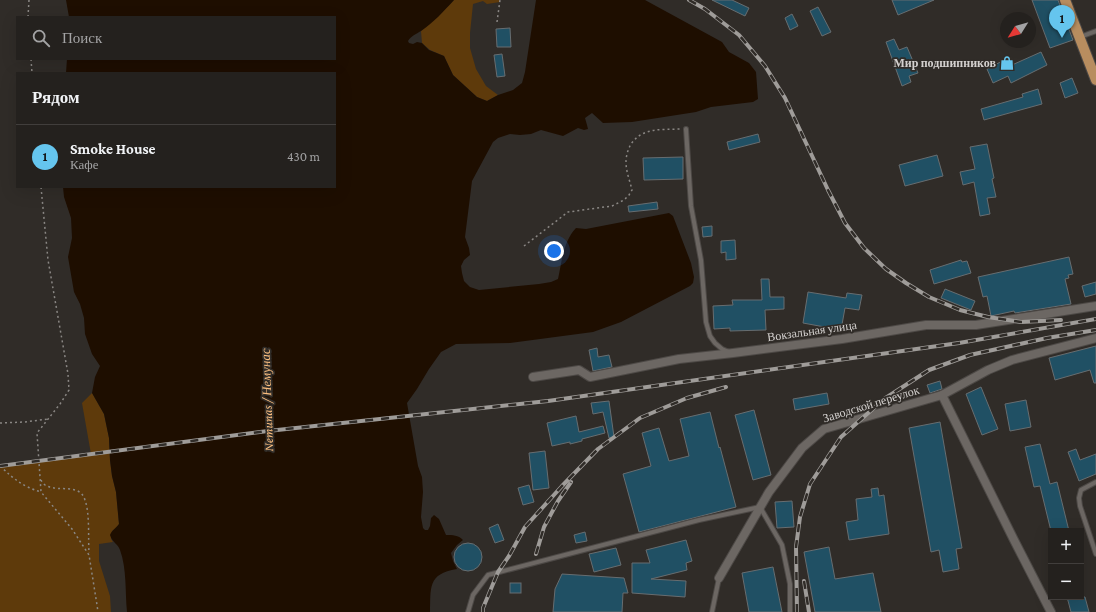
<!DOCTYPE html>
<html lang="ru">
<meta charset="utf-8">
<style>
:root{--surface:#24211e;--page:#2c2927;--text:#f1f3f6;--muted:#a3a3a4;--line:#413e3c;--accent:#65c5ee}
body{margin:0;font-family:"Crimson Pro",serif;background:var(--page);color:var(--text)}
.controls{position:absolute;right:12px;bottom:12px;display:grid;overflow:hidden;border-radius:0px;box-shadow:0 4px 16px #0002}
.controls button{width:36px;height:36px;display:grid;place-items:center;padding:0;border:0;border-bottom:1px solid var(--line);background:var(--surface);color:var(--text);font:20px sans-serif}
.compass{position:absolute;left:1000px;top:12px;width:36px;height:36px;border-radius:50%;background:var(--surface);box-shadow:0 4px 16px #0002;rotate:233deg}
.you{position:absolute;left:554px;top:251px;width:14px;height:14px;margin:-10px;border:3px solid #fff;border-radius:50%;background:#1a73e8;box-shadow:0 0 0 6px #1a73e833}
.badge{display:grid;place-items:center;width:26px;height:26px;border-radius:50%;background:var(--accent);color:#111;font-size:13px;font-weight:700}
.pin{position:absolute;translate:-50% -33px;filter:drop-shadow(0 1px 2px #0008)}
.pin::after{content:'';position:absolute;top:21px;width:14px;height:12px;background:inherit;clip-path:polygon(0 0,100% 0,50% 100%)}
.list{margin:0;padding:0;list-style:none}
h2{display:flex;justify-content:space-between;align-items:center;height:52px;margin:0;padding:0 16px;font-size:17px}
h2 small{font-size:13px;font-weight:400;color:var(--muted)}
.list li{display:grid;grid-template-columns:26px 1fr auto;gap:12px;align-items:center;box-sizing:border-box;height:64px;padding:0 16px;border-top:1px solid var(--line)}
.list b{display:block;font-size:15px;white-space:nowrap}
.list p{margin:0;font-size:13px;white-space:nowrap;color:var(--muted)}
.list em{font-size:13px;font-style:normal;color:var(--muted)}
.icon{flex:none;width:22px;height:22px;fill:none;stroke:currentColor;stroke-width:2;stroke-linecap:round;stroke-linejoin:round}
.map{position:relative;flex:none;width:1096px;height:612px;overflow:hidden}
.search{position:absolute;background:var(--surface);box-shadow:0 4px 16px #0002;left:16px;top:16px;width:320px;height:44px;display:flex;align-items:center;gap:10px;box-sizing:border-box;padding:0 14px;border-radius:0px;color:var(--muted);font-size:15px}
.panel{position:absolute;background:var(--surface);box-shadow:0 4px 16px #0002;left:16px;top:72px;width:320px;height:116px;border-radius:0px}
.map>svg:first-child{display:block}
.green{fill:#5e3a0b}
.water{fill:#1e0e00}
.building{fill:#205064;stroke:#676d70}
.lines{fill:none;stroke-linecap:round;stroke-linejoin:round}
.lane-casing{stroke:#4d4946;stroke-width:6}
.street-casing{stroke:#4d4946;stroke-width:10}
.primary-casing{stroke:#4d4946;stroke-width:12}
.path{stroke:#8a8784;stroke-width:1.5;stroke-dasharray:2 3;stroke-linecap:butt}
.lane{stroke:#6c6763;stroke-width:4}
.street{stroke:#6c6763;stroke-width:8}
.primary{stroke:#b88d5f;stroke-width:10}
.rail-casing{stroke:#9f9c99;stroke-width:4}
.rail{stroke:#302c28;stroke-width:2.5;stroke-dasharray:8;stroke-linecap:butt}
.labels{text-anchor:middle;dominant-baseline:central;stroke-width:3.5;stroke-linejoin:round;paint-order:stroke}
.poi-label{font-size:12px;font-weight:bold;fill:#d4d1cf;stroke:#302c28;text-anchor:end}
.street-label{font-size:12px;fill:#d4d1cf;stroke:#302c28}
.water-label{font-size:13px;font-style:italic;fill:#fbbe7f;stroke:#302c28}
</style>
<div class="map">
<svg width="1096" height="612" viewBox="0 0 1096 612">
<rect width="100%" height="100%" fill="#302c28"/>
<!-- green -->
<g class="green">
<path d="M454 0H500V2L487 4 483 1 473 4 470 33V48L476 69 486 86 498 95 487 101 477 97 453 75 444 56 430 50 422 43 421 31 443 11Z"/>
<path d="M92 393 104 414 109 438 110 460 112 476 116 492 119 524 116 528 112 531 111 539 113 542 99 544V561L110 596 111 612H0V466L91 454 82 403Z"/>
</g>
<!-- water -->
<path class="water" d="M66 0H454C444 11 433 23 421 31 416 34 411 36 408 41L409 43 413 44 417 42 422 43 429 50 444 56 453 75 477 97 487 101 498 95 513 90 522 83 525 72 536 0H645L722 42 729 52 749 63 756 72 758 99 753 102 711 107 696 112 632 122 603 123 592 113 585 118 587 125 588 129 584 130 578 128 563 136 541 130 531 134 520 135 510 134 498 138 493 142 472 181 465 237 469 248 470 255 464 260 461 266 462 273 464 281 470 287 479 290 539 284 551 282 558 279C562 261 563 242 576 228L586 229 669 213 673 216 691 263 694 277 693 283 690 286 621 322 593 332 510 343 456 344 441 352 429 369 417 389 407 403 418 466 422 477 423 492 421 517 423 528 425 530H428L430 526 431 518 434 515 439 519 446 535C453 535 458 535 463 540L457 545 451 553 453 561 457 569C427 574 431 588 430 612H127C125 592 127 569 120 550 118 544 112 542 110 535 112 530 116 528 119 524L116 492 112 476 110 460 109 438 104 414 92 393 95 377 100 366 92 354 85 334 84 318 80 304 74 292 68 257 72 238 71 218 64 197 63 187H335V73H66L67 59H335V17H69Z"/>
<!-- building -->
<g class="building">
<path d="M712 0H732L749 8 745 16Z"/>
<path d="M892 0H934L898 15Z"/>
<path d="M1032 0H1058L1073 40 1050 48Z"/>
<path d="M818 7 831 32 822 36 810 11Z"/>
<path d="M792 14 798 26 790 30 785 18Z"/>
<path d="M510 28 511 47H497L496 29Z"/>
<path d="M894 39 899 50 907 47 918 73 909 76 911 82 902 86 886 42Z"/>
<path d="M1041 52 1047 65 1011 83 1008 76 993 83 987 69 1008 58 1012 65Z"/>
<path d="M502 54 505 76 497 77 494 55Z"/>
<path d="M1072 78 1078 93 1065 98 1060 83Z"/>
<path d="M1038 89 1042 104 984 120 981 109 1023 97 1022 94Z"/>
<path d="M758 134 760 142 729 150 727 142Z"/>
<path d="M987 144 994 178 992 179 996 197 987 198 990 214 980 216 974 182 963 185 960 172 975 169 970 147Z"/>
<path d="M937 155 943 176 905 186 899 165Z"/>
<path d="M683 157V179L644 180 643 158Z"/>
<path d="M657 202 658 209 629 212 628 206Z"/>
<path d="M712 226V236L703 237 702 227Z"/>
<path d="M735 240 736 259 726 260V252L721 253V241Z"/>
<path d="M1069 257 1073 274 1068 275 1069 278 1065 279 1071 304 1015 313 1014 311 991 316 987 296 983 297 978 277Z"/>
<path d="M961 260 962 262 967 261 971 273 934 284 930 270Z"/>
<path d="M761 279H769L770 297H784V309L765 310 766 330 730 331V328L714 329 713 306 733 305 732 300H762Z"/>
<path d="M1096 282V294L1085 297 1082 286Z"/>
<path d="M945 289 975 301 971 310 941 298Z"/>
<path d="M808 292 846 298 847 293 862 295 859 310 845 308 841 330 803 323Z"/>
<path d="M1096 346V383H1094L1090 370 1055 380 1049 358Z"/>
<path d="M597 348 598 357 609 355 612 367 593 371 589 350Z"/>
<path d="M940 381 942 389 930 393 927 385Z"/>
<path d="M981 387 998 429 982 435 966 394Z"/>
<path d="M827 393 829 404 795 410 793 399Z"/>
<path d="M1026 400 1031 427 1010 431 1005 404Z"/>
<path d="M609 401 614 437 609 438 603 412 593 414 591 403Z"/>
<path d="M754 410 771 475 753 480 735 415Z"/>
<path d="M710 412 719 448 720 447 736 507 639 532 623 474 651 466 642 433 659 428 669 461 689 456 680 419Z"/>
<path d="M576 416 579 432 603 426 605 433 582 439V441L570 444V442L552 446 547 423Z"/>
<path d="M940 422 962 548 956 549 959 569 943 572 939 550 931 552 909 428Z"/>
<path d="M1040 444 1050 484 1057 482 1069 531H1051L1040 486 1034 487 1025 447Z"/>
<path d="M1076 449 1080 460 1096 454V474L1079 481 1068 452Z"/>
<path d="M545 451 549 488 533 490 529 453Z"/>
<path d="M529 485 534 502 523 505 518 488Z"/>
<path d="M878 488 879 496 884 495 889 534 849 540 846 522 858 520 856 499 872 497 871 489Z"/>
<path d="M792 501 794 527 777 528 775 502Z"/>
<path d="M498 524 504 540 495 543 489 528Z"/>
<path d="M585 532 587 541 576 543 574 535Z"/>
<path d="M686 540 692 561 686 563 687 570 651 579 686 581 685 597 632 593V563H650L646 550Z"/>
<circle cx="468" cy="557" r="14"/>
<path d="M829 547 835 579 873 573 881 612H815L804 552Z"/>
<path d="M616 548 621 565 594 572 589 554Z"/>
<path d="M773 567 782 612H749L742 573Z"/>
<path d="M562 574 624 578 628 593H623L622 612H553L555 589Z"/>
<rect x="510" y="583" width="11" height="10"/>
<path d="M1067 597H1085L1089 612H1071Z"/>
</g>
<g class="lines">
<defs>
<g id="lane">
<path d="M1080 37 1096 31"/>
<path d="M686 129 691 206 701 260 706 322 710 336 715 343 722 349 729 352"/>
<path d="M1096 482 1081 490 1079 498 1080 506 1096 554"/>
<path d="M468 612 473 595 488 575 699 520 760 507 782 545 790 584V612"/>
<path d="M712 612 719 578"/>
</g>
<g id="street">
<path d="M533 377 579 370 590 377 679 359 733 353 842 339 926 325H976L1096 306"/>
<path d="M942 395 1014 540 1051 612"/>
<path d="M719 578 769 492 802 448 824 429 942 395 988 370 1012 360 1096 338"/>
</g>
<path id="primary" d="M1065 0 1096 80"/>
</defs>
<!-- lane casing -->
<use href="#lane" class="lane-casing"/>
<!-- street casing -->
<use href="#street" class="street-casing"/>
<!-- primary casing -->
<use href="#primary" class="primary-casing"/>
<!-- path -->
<g class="path">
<path d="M28 17 29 0"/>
<path d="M497 22 500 0"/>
<path d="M31 59 32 73"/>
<path d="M41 187 48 260 68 374 69 390 60 404 37 433 41 492 72 529 89 555 97 605 98 612"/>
<path d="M524 246 568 212 612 206 624 200 629 195 632 190C630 181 626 172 626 162 626 156 628 149 631 144 643 127 661 130 680 129"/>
<path d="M0 423 25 422 48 419"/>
<path d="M0 466C15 480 22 486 41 492"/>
<path d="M41 480C42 482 44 485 47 486 59 492 80 483 85 500 90 514 88 538 89 553"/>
</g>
<!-- lane -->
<use href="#lane" class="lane"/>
<!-- street -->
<use href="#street" class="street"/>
<!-- primary -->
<use href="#primary" class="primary"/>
<defs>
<g id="rail">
<path d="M689 0 705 9 739 35 765 66 785 98 828 190 845 223 864 248 886 269 906 283 929 297 960 310 988 317 1021 322 1061 320"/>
<path d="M0 466 268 431 548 401 959 343 1096 319"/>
<path d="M536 554 544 527 558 501 571 482"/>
<path d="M804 581 809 612"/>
<path d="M483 612V608L498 572 509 556 525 527 562 486 598 449 640 418 687 398 726 387"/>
<path d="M797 612 796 547 800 517 810 484 841 437 884 399 929 370 970 355 1047 338 1096 330"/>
</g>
</defs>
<!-- rail casing -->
<use href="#rail" class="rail-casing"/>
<!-- rail -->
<use href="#rail" class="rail"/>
</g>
<!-- icons -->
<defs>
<symbol id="shop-bare" viewBox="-9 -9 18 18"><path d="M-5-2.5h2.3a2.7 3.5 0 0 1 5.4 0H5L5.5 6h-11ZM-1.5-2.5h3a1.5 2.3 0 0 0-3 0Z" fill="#65c5ee" stroke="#302c28" stroke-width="2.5" paint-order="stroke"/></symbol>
</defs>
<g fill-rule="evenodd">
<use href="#shop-bare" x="997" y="53" width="20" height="20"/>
</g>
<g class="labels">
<!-- poi labels -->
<g class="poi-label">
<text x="996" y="63">Мир подшипников</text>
</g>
<!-- street labels -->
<g class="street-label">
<text transform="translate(812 331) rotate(-8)">Вокзальная улица</text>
<text transform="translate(871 404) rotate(-17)">Заводской переулок</text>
</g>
<!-- water labels -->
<g class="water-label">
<text transform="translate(267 400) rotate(-92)">Nemunas / Немунас</text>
</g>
</g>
</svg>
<div class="controls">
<button>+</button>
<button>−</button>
</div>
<svg class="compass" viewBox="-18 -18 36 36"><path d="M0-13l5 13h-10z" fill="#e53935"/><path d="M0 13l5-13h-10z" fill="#a3a3a4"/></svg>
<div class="you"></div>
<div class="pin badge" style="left:1062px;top:38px">1</div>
<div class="search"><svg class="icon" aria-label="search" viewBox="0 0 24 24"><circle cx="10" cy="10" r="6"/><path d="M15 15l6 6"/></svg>Поиск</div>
<section class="panel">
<h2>Рядом<small></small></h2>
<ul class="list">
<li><span class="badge">1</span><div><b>Smoke House</b><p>Кафе</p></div><em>430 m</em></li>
</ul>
</section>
</div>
